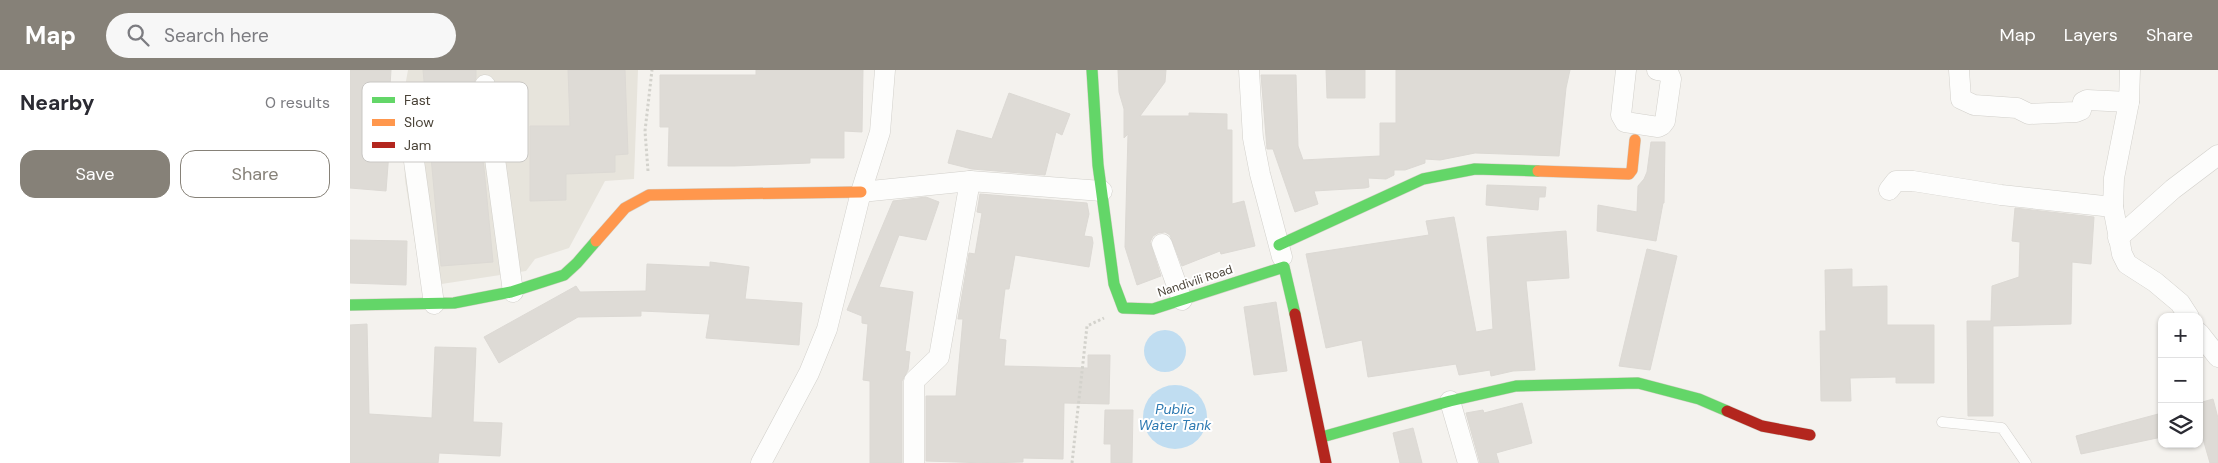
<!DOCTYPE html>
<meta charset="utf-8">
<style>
:root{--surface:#fff;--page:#f7f7f7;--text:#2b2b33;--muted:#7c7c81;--line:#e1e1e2;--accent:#868178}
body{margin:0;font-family:"DM Sans",sans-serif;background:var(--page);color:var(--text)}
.controls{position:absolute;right:15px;bottom:15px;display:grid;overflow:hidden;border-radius:10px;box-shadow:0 1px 4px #0004}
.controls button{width:45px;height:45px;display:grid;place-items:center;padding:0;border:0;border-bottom:1px solid var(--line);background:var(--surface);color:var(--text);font:25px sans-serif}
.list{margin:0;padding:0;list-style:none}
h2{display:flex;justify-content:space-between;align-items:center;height:65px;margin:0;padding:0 20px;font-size:21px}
h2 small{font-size:16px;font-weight:400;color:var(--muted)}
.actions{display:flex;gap:10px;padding:15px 20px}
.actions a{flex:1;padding:11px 0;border:1px solid var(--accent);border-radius:15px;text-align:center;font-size:18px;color:var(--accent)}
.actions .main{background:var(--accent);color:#fff}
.icon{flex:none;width:28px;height:28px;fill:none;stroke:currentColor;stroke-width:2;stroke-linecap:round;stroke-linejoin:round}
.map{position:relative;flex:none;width:1868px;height:393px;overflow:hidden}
header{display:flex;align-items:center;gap:30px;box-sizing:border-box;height:70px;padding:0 25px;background:var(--accent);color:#fff}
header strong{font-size:24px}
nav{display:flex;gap:28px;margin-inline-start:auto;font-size:18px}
.search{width:350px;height:45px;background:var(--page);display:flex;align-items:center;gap:12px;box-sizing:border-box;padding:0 18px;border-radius:28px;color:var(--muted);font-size:19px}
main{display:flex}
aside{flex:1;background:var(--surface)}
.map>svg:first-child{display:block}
.residential{fill:#e7e4dc}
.water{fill:#c0ddf1}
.building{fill:#dedbd6;stroke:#dcd9d4}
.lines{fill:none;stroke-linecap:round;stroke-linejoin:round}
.lane-casing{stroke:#d2d0cb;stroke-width:11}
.street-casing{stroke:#d2d0cb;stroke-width:21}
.fast-casing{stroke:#d3cfc5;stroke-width:12}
.slow-casing{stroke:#d3cfc5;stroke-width:12}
.jam-casing{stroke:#d3cfc5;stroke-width:12}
.path{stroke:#d3d2cc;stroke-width:3;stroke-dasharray:2.5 2.5;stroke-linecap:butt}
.lane{stroke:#fdfdfc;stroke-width:10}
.street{stroke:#fdfdfc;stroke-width:20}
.fast{stroke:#63d668;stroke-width:11}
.slow{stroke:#ff974d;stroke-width:11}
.jam{stroke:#b3261e;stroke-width:11}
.labels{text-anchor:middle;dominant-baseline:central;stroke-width:4;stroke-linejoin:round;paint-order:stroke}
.street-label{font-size:12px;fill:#4b4439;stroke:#fff}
.water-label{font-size:14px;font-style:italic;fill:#2e7ab2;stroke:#fff}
.key{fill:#fff;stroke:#c9c7c4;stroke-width:1}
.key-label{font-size:14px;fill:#4b4439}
</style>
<header>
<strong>Map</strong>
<div class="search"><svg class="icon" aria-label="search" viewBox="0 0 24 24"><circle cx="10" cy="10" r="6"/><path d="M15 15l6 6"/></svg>Search here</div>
<nav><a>Map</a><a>Layers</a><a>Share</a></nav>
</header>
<main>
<aside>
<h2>Nearby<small>0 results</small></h2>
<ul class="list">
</ul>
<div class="actions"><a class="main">Save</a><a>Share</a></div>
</aside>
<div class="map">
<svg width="1868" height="393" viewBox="0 0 1868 393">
<rect width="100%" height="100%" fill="#f4f2ee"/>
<!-- residential -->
<path class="residential" d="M58 0H288L284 109 255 111 219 178 185 189 176 201 72 217 55 110 52 33Z"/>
<!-- water -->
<g class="water">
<circle cx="815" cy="281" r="21"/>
<circle cx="825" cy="347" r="32"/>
</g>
<!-- building -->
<g class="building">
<path d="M0 0H41L36 81 39 82 36 121 0 118Z"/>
<path d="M73 0H126V7L123 17 134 98 143 192 91 196Z"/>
<path d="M218 0H275L278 84 265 85V102L216 104V130L180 131V56H220Z"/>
<path d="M406 0H513L512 62 494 61V88H460V93L384 96H318L319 57H310V5H406Z"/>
<path d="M768 0H816L815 12 790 46H839V43L877 44V60H882V134L894 131 905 176 871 184 870 181 832 196 820 165 815 162 808 163 803 166 800 172 811 206 787 215 775 177 778 64 774 68V39L769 22Z"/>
<path d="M976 0H1015V28H977Z"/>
<path d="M1046 0H1220L1216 18 1209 86 1125 83 1090 90 1075 89V93L1055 100H1044V105L1036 109 1018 108 1019 117 1015 118 964 121 968 134 945 142 923 79H917L911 5H946L948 76 953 90 1030 86V53H1046Z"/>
<path d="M659 23 720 44 712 65 706 62 695 105 622 99 598 93 607 60 642 69Z"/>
<path d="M1301 72H1315L1314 133H1313L1306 171 1247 161 1248 135 1287 142 1288 116 1294 109 1297 102Z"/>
<path d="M1137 115 1196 117 1195 127H1189L1188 140 1136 135Z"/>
<path d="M630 124 737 133 739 144 734 166 742 167 743 173 739 197 665 185 659 219H655L649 269 656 270 654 296 738 298V285H760L759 334 714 333 713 389 673 388V392L636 393 576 391V326H606L613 249H608L619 183 625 184 632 143 627 142Z"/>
<path d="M576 127 589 132 576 170 549 165 529 217 563 222 555 281 560 282 558 300 552 311V393H520V311L513 310 518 254 512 253V246L497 240 543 131Z"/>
<path d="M1665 138 1744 147 1741 194 1722 192 1721 254 1643 256V346H1618L1617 251H1641L1642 216 1669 207 1670 172 1662 171Z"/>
<path d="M1104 147 1126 262 1143 259 1137 167 1216 161 1219 208 1176 211 1185 300 1163 301 1141 306 1140 300 1109 305 1106 294 1018 307 1012 270 976 278 956 184 1079 165 1076 151Z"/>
<path d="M0 170 57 171 56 215 0 213Z"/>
<path d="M1297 179 1327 186 1300 300 1269 296Z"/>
<path d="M360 192 399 197 395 229 452 233 449 275 356 268 360 244 291 241V246L228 247 149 293 134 267 226 216 230 222 296 221 297 194 360 197Z"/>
<path d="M1502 199V217L1537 216V255H1584V313H1546V307L1500 308 1501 331H1471L1470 261H1476L1475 200Z"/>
<path d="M926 232 937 301 904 305 894 237Z"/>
<path d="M17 254 19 344 82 348 85 277 126 278 123 352 152 353 150 386 89 383 88 393H0V255Z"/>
<path d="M1863 329 1868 348V393H1860L1849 355V333Z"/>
<path d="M1172 333 1182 373 1146 383 1149 393H1130L1116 343 1133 340 1134 343Z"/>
<path d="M755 340H783L782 393H761V374H754Z"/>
<path d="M1812 343V367L1731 384 1726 366Z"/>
<path d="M1063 358 1072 393H1050L1043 363Z"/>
</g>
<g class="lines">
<defs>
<path id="lane" d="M1592 352 1652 358 1676 393"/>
<g id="street">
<path d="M899 0 903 68 910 104 932 187"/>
<path d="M1276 0 1271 45 1275 52 1308 57 1312 55 1315 51 1321 9 1318 2 1307 0"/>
<path d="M1609 0 1611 29 1624 35 1667 38 1679 44 1726 42 1731 40 1733 32 1737 30 1779 32"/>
<path d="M1780 0 1779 32 1764 108 1763 137 1772 184 1777 194 1805 212 1830 233 1839 247"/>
<path d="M135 15 163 222"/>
<path d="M56 34 84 234"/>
<path d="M1539 120 1546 111H1563L1651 125 1763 137"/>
<path d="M511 122 620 111"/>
<path d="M1768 168 1823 119 1868 85"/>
<path d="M812 174 832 230"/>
<path d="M1849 263 1868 287"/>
<path d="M1100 331 1118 393"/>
<path d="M411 393 459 303 477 259 511 122 530 62 535 0"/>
<path d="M564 393V311L589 287 620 111 752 121"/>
</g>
<g id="fast">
<path d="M742 0 748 95 764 214 773 238 803 239 934 197 945 244"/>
<path d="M929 175 1073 109 1125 99 1188 101"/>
<path d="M0 235 104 233 161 222 214 205 227 193 246 171"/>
<path d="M972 367 1100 331 1166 316 1288 313 1349 329 1377 341"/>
</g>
<g id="slow">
<path d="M1188 101 1279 104 1282 100 1285 70"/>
<path d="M246 171 275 138 299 125 511 122"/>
</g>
<g id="jam">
<path d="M945 244 976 393"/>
<path d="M1377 341 1412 356 1460 365"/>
</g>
</defs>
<!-- lane casing -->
<use href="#lane" class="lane-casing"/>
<!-- street casing -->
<use href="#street" class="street-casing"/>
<!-- fast casing -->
<use href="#fast" class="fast-casing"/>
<!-- slow casing -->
<use href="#slow" class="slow-casing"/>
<!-- jam casing -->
<use href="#jam" class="jam-casing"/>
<!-- path -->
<g class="path">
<path d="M298 101 295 61 302 0"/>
<path d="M722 393 737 256 754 248"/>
</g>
<!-- lane -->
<use href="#lane" class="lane"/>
<!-- street -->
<use href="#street" class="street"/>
<!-- fast -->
<use href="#fast" class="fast"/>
<!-- slow -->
<use href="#slow" class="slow"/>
<!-- jam -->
<use href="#jam" class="jam"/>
</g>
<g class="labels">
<!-- street labels -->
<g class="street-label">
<text transform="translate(845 211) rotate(-18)">Nandivili Road</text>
</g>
<!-- water labels -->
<g class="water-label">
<text x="825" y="339">Public<tspan x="825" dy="16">Water Tank</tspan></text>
</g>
</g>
<!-- legend -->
<rect x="12" y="12" width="166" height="80" rx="8" class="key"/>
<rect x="22" y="27" width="23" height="6" fill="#63d668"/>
<rect x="22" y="49" width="23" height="7" fill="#ff974d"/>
<rect x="22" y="72" width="23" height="6" fill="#b3261e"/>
<g class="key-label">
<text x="54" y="35">Fast</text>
<text x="54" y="57">Slow</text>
<text x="54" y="80">Jam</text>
</g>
</svg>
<div class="controls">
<button>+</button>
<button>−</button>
<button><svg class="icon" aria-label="layers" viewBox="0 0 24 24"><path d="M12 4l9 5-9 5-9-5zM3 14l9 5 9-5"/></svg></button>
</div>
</div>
</main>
